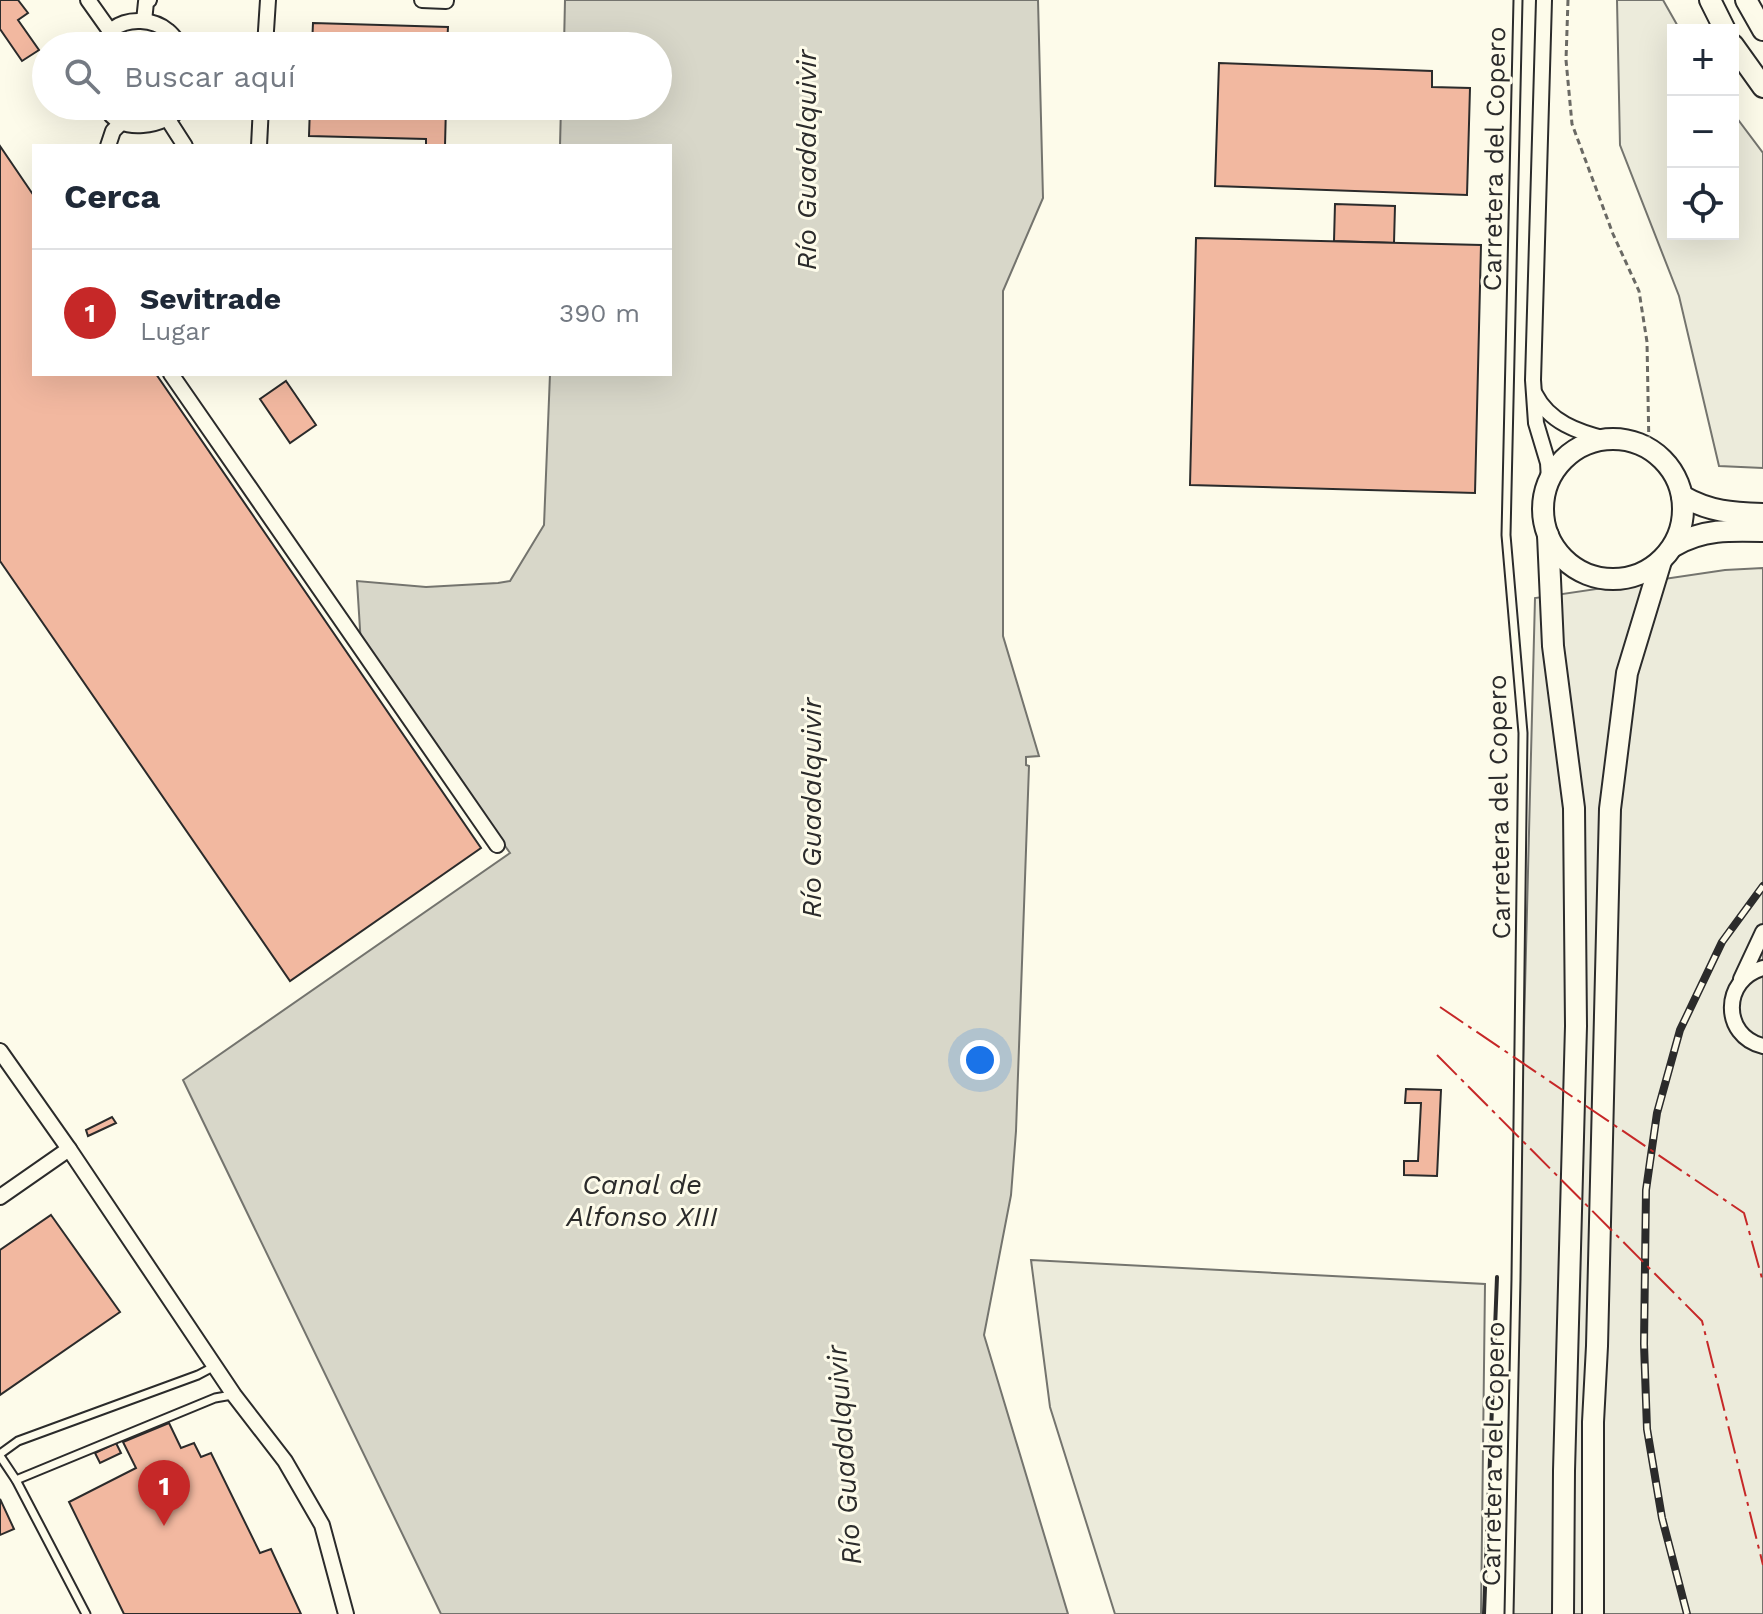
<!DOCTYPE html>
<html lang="es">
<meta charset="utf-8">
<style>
:root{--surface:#fff;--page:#f2f2f3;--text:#1f2937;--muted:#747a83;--line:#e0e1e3;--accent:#c62828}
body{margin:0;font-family:"Work Sans",sans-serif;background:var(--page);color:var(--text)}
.controls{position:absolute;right:24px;top:24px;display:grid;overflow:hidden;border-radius:0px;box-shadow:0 8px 32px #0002}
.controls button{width:72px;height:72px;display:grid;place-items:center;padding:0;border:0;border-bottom:2px solid var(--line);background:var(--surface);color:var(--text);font:40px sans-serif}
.you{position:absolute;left:980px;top:1060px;width:28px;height:28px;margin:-20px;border:6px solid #fff;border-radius:50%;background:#1a73e8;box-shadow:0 0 0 12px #1a73e833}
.badge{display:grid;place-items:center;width:52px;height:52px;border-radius:50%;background:var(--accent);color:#fff;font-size:26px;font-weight:700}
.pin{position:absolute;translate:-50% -66px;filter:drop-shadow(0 2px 4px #0008)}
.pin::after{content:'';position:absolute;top:42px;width:28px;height:24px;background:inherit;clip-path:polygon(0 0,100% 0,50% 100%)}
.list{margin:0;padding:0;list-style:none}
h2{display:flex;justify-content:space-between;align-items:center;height:104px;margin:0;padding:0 32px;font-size:34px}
h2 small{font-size:26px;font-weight:400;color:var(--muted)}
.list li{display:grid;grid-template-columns:52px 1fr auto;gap:24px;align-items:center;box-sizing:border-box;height:128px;padding:0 32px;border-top:2px solid var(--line)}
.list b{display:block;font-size:30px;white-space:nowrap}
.list p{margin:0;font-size:26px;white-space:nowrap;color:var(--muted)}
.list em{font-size:26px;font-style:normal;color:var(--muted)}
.icon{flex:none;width:44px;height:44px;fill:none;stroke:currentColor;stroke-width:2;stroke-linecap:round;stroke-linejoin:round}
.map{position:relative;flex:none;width:1763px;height:1614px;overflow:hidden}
.search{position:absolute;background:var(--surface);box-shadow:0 8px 32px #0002;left:32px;top:32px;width:640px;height:88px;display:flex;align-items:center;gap:20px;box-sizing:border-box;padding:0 28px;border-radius:44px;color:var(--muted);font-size:30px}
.panel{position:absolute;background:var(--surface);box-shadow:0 8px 32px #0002;left:32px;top:144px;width:640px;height:232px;border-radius:0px}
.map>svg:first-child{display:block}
.green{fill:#ecebdb;stroke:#74746e;stroke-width:2}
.water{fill:#d8d7c9;stroke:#74746e;stroke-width:2}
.building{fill:#f2b8a0;stroke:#2b2b2b;stroke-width:2}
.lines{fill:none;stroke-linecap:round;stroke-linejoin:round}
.lane-casing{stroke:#2b2b2b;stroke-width:11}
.street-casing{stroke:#2b2b2b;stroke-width:18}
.secondary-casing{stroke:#2b2b2b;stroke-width:24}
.path{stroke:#6a6964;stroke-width:3;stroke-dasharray:6 4;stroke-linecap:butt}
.lane{stroke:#fdfbea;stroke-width:7}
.street{stroke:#fdfbea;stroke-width:14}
.secondary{stroke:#fdfbea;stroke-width:20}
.rail-casing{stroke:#2b2b2b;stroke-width:8}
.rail{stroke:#fdfbea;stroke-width:5;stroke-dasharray:15;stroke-linecap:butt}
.wall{stroke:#2b2b2b;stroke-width:4}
.power{stroke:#c62828;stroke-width:2;stroke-dasharray:28 6 4 6;stroke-linecap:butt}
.labels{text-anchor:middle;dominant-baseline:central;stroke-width:6;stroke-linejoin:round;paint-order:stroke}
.street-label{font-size:26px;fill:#2b2b2b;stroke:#fdfbea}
.water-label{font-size:28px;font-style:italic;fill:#2b2b2b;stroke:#fdfbea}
</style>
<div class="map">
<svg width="1763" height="1614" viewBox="0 0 1763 1614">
<rect width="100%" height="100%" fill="#fdfbea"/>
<!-- green -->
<g class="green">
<path d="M1617 0H1663L1680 30H1673V234H1733V113L1763 153V468L1719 466 1679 296 1620 145Z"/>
<path d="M1763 568V1614H1509L1535 598 1725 570Z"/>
<path d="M1031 1260 1485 1284 1481 1614H1115L1050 1407Z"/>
</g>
<!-- water -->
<path class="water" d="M565 0H1038L1043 198 1003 291V636L1039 756 1026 757V765L1029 766 1016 1131 1011 1195 984 1335 1068 1614H441L183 1080 510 853 426 735 362 661 357 581 426 587 498 583 510 581 544 525 550 374H670V146H560L561 106H658V46H564Z"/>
<!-- building -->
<g class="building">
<path d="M0 0H18L28 13 18 20 39 50 22 61 0 29Z"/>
<path d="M313 23 448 27 447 46H312Z"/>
<rect x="120" y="40" width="38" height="6"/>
<path d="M1219 63 1432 71V87L1470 88 1467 195 1215 186Z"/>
<path d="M310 106H446L445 146H426V139L309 136Z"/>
<path d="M0 146 34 196V374H156L481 848 290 981 0 561Z"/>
<path d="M1335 204 1395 206 1394 243 1334 241Z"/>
<path d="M1196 238 1481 245 1475 493 1190 485Z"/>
<path d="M286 381 316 425 290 443 260 399Z"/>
<path d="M1406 1089 1441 1090 1437 1176 1404 1175V1161H1418L1421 1103H1405Z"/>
<path d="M112 1117 116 1123 88 1136 86 1130Z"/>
<path d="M51 1215 120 1312 0 1395V1250Z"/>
<path d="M169 1423 181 1448 194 1443 201 1457 211 1453 260 1553 271 1549 301 1614H124L69 1502 136 1468 123 1442Z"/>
<path d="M116 1443 121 1453 100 1463 95 1453Z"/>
<path d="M0 1499 14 1529 0 1535Z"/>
</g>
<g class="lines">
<defs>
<g id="lane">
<path d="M0 1454 18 1441 198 1375 215 1366"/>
<path d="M0 1456 16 1480 86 1614"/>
<path d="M16 1480 215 1398 232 1395"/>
<path d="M1509 1614 1516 1279 1523 733 1506 535 1518 0"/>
</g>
<g id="street">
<path d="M88 0 110 31"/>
<path d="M422 0 446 1"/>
<path d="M1544 0 1533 380 1536 423 1548 463 1549 479"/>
<path d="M144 21 146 2 149 0"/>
<path d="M104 46C107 40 108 33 113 29 128 17 154 19 168 31 173 35 177 41 181 46"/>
<path d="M265 46 268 0"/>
<path d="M106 106C117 137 167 126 183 106"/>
<path d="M167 118 185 146"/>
<path d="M108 146 113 131 121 123"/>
<path d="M259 146 261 106"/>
<path d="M171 374 497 845"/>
<path d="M1535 394C1549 422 1578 432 1606 439"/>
<path d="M1763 968C1722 979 1721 1036 1763 1046"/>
<path d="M1741 979 1763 932"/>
<path d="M0 1051 69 1149 234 1395 285 1461 322 1525 346 1614"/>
<path d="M0 1197 69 1149"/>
</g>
<g id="secondary">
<path d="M1710 0 1725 30"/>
<path d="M1746 0 1763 30"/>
<path d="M1733 45 1763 87"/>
<circle cx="1613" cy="509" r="70"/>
<path d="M1682 496C1710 512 1732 513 1763 514"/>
<path d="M1548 535 1553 646 1574 808 1576 1026 1564 1471 1563 1614"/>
<path d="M1674 546C1702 529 1731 530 1763 531"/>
<path d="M1593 1614V1422L1597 1346 1610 809 1627 673 1661 561"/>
</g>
</defs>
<!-- lane casing -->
<use href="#lane" class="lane-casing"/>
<!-- street casing -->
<use href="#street" class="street-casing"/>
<!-- secondary casing -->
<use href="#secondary" class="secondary-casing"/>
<!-- path -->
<path class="path" d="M1568 0 1566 60 1572 124 1613 234 1639 291 1647 342 1649 449"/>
<!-- lane -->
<use href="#lane" class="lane"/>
<!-- street -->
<use href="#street" class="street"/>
<!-- secondary -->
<use href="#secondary" class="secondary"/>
<defs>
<path id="rail" d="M1687 1614 1662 1518 1647 1429 1644 1344 1646 1190 1657 1113 1680 1030 1722 942 1763 886"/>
</defs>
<!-- rail casing -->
<use href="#rail" class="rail-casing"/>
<!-- rail -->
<use href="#rail" class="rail"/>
<!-- wall -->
<path class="wall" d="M1484 1614 1497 1277"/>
<!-- power -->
<g class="power">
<path d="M1440 1007 1744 1213 1763 1282"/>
<path d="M1437 1055 1702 1321 1763 1565"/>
</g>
</g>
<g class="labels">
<!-- street labels -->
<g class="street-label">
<text transform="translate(1494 159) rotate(-89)">Carretera del Copero</text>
<text transform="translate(1499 807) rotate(-91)">Carretera del Copero</text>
<text transform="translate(1493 1454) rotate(-89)">Carretera del Copero</text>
</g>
<!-- water labels -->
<g class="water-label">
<text transform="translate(806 160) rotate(-90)">Río Guadalquivir</text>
<text transform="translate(811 808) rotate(-90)">Río Guadalquivir</text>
<text x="642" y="1184">Canal de<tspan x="642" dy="32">Alfonso XIII</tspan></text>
<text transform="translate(844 1455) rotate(-94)">Río Guadalquivir</text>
</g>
</g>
</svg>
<div class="controls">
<button>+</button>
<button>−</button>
<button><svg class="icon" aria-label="locate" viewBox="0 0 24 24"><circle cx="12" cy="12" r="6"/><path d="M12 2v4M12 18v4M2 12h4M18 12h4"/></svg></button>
</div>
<div class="you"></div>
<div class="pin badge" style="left:164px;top:1526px">1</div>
<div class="search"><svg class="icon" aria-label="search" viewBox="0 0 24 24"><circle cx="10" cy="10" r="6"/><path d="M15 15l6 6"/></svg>Buscar aquí</div>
<section class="panel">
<h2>Cerca<small></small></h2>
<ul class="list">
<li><span class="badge">1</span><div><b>Sevitrade</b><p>Lugar</p></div><em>390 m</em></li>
</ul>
</section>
</div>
